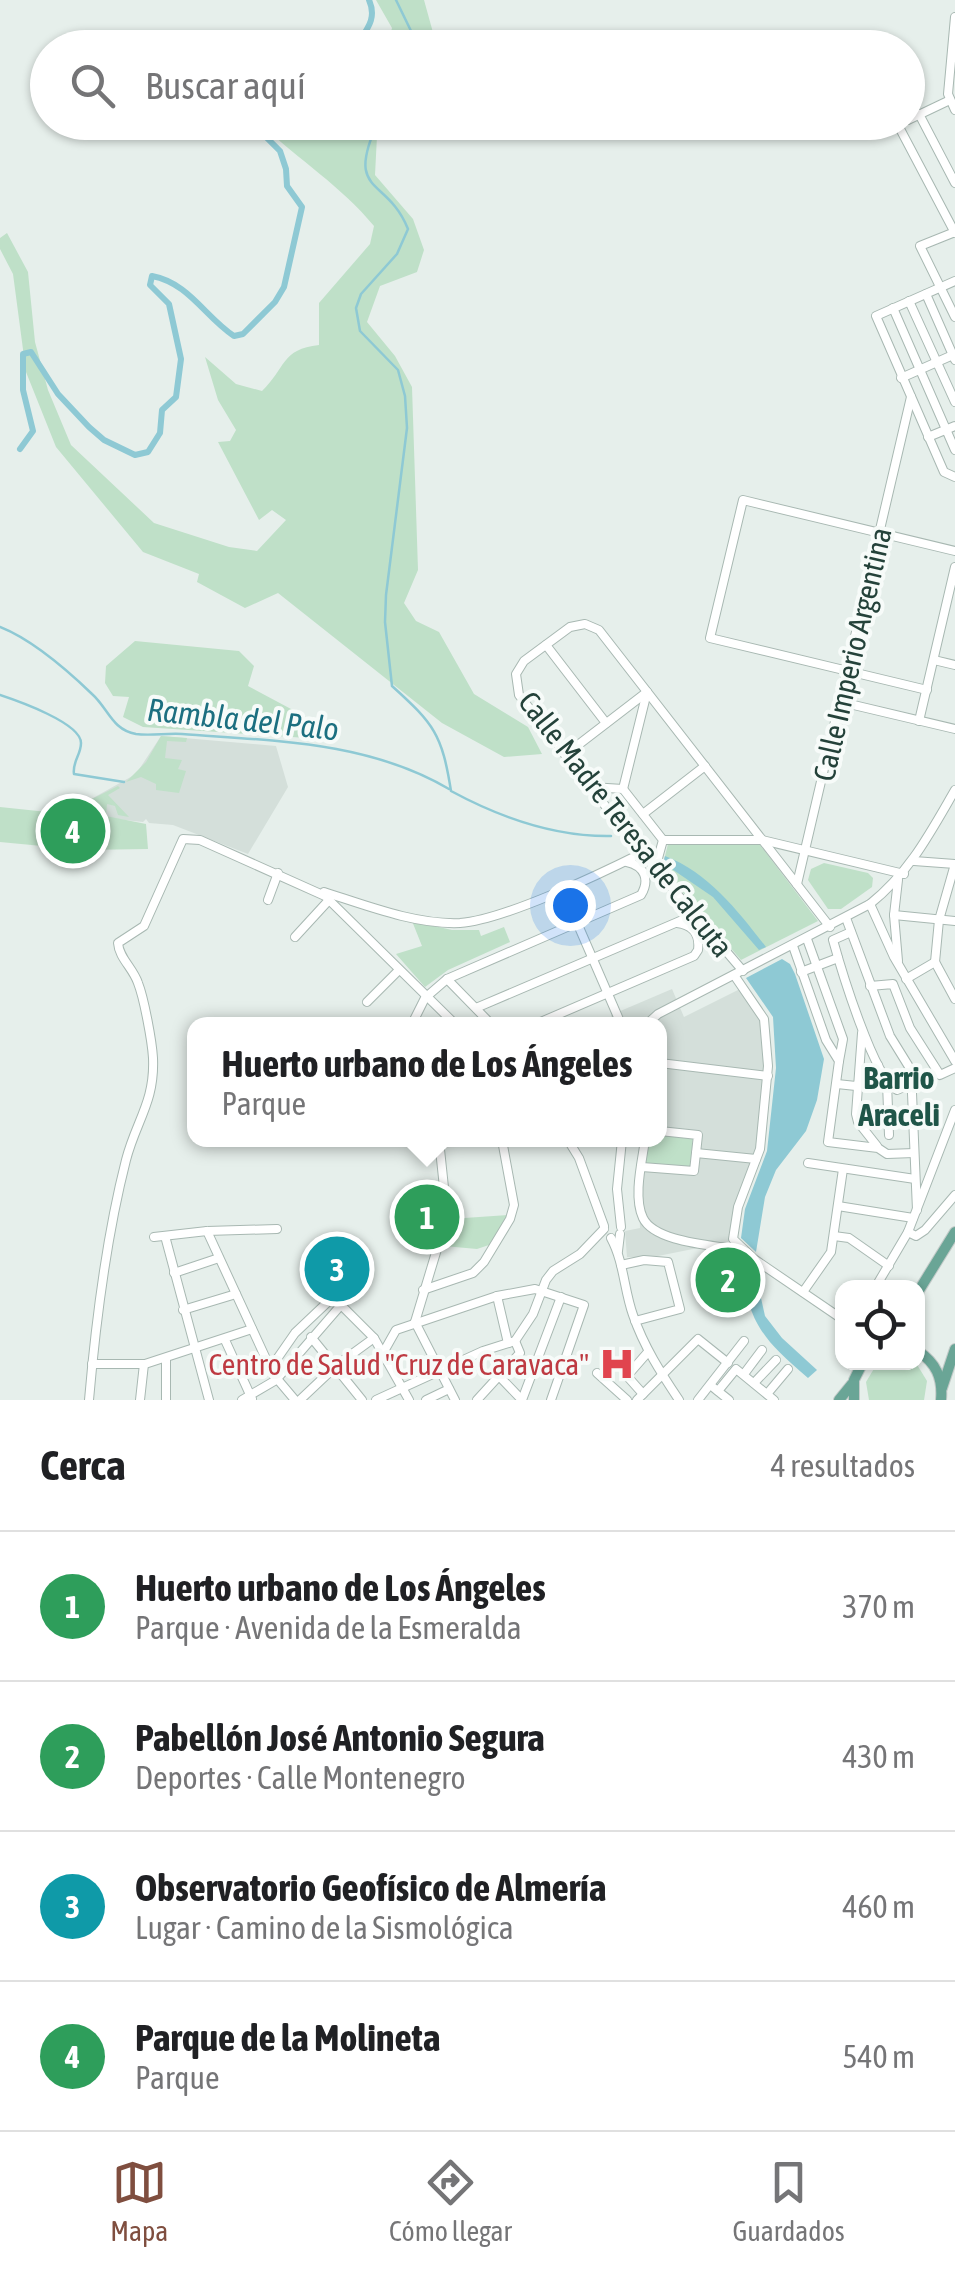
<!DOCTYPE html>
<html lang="es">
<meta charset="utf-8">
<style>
:root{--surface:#fff;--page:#f6f6f6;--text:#202124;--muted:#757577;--line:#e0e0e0;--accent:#7f4e3f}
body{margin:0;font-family:"Asap Condensed",sans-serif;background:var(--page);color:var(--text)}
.controls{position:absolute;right:30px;bottom:30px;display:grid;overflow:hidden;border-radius:20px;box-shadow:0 2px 8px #0004}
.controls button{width:90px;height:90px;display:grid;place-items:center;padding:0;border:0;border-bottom:2px solid var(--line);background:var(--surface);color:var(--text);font:50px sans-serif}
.you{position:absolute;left:570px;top:905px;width:35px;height:35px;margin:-25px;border:8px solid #fff;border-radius:50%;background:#1a73e8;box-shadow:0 0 0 15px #1a73e833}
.badge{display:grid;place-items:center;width:65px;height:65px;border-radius:50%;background:var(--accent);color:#fff;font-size:32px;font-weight:700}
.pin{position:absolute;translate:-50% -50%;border:5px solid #fff;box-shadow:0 2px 10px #0006}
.popup{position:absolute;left:187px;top:1017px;width:480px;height:130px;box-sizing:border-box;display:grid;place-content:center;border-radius:20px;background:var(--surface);filter:drop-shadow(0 2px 8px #0005);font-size:32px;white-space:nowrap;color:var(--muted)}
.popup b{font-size:38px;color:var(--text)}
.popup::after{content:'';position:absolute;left:50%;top:100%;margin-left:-20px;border:20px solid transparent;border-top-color:var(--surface)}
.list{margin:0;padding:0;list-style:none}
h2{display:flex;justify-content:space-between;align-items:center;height:130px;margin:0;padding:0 40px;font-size:42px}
h2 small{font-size:32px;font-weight:400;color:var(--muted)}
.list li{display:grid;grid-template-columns:65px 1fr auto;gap:30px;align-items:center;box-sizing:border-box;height:150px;padding:0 40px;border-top:2px solid var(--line)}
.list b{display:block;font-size:38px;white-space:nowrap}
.list p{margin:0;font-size:32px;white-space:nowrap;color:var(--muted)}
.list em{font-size:32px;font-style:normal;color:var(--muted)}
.icon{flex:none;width:55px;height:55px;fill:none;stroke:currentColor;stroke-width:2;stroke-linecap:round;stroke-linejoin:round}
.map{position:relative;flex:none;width:955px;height:1400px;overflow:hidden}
.search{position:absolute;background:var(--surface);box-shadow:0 2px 8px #0004;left:30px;right:30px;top:30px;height:110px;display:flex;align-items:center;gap:25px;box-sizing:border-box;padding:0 35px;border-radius:55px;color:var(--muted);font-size:38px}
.sheet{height:730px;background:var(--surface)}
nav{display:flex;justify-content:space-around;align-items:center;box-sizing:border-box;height:140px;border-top:2px solid var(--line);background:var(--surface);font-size:28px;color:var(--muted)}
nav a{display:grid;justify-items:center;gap:5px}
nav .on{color:var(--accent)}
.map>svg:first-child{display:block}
.built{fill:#d4dfda}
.green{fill:#bfe0c8}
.water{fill:#8ec9d4}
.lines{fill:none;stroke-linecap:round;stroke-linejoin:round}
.stream{stroke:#8ec9d4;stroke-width:2.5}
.canal{stroke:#8ec9d4;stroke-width:6}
.minor-casing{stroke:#a8b8b2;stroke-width:10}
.major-casing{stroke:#c2cac8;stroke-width:12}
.minor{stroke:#fff;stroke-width:8}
.major{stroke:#6aa596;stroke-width:10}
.labels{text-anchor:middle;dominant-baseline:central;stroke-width:8;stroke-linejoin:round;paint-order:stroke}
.street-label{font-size:30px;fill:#24423a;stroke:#f7fbf9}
.health-label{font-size:30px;fill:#be3a42;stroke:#f7fbf9;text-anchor:end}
.water-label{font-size:32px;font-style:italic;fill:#1c6f80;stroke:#f7fbf9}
.neighbourhood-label{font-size:32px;font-weight:bold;fill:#1f5548;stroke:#f7fbf9}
</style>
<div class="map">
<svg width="955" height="1400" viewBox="0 0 955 1400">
<rect width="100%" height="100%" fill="#e6efeb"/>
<!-- built -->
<g class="built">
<path d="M161 736 276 746 288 787 248 854 173 825 149 823 146 819 143 822 69 814V808H75L136 774Z"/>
<path d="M672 989 684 1017 740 989 761 1019 764 1081 757 1148 734 1209 728 1242 653 1257H627L625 1231 640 1228 638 1166 694 1170 700 1135 660 1130V1024H614L611 1015Z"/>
</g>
<!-- green -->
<g class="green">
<path d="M376 0H424L437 47H387L392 28Z"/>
<path d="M334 123H388L377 136 375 175 413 219 424 250 417 272 380 286 367 322 395 356 412 387 418 570 404 603 416 621 439 632 474 694 528 727 542 754 504 757 442 723 278 593 245 608 197 582 199 574 143 552 56 447 26 372 13 274 0 249V238L7 233 28 272 35 342 48 390 71 445 154 523 229 547 257 551 286 520 272 510 259 520 218 442 230 441 236 430 218 400 205 357 236 384 262 391C286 368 281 349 319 345V303L370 244 374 226C341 186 299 160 262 125L308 130Z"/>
<path d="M135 641 239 651 254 666 248 686 321 725 322 739 143 727 123 717 129 697 113 696 105 683 106 666Z"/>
<path d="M161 736 187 738 186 742 167 741 165 758 182 760 178 769 186 771 179 793 156 790V784L141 777 126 782 146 762Z"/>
<path d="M118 786 120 788 108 795 129 817 118 815 115 806 107 804 106 816 146 824 148 849 84 850 0 842V807L76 815 80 812 74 808Z"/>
<path d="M668 844 760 845 818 921 741 960 662 868Z"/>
<path d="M824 863 868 873 873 878 872 887 841 909H828L808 880 811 869Z"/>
<path d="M412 921 452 930H479L481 936 504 927 510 942 448 970 425 987 396 954 422 946Z"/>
<path d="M660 1133 693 1137 690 1169 645 1164 648 1140H660Z"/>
<path d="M508 1215 489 1245 477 1249 444 1246 450 1219Z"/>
<path d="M738 1252 750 1300 718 1306 708 1259Z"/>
<path d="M878 1362 916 1363 927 1381 924 1400H869L866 1382Z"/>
</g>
<!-- water -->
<g class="water">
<path d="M665 856C709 873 738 911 766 947L759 950 713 897 663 863Z"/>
<path d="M782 959 790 964 795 974 824 1059 817 1100 806 1131 776 1170 765 1197 756 1252 741 1238 745 1209 767 1151 776 1068 773 1017 746 978Z"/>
<path d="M738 1255 753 1262 765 1316 782 1338 817 1370 808 1378C756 1334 750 1321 738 1255Z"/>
</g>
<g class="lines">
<!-- stream -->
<g class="stream">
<path d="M396 0 412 33V48"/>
<path d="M378 122C344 196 387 176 408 229L397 254 361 294 356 308 360 331 398 370 405 396 407 428 386 595 385 622 392 686C434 724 442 734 451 791 501 818 554 837 611 836"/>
<path d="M0 627C33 640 66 669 92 694 108 708 112 730 136 734 150 736 167 733 182 734 275 741 367 741 449 789"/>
<path d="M0 695C18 701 81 723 81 743 81 755 72 762 74 774L124 782"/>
</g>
<!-- canal -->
<g class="canal">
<path d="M355 48C365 31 378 20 369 0"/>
<path d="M20 449 33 431 23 390V354L31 352 58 394 89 427 104 440 135 455 148 452 160 433 162 410 176 397 181 359 169 304 150 285 152 276C189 283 205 317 234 336L243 334 275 302 284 287 302 207 287 186 286 169 280 151 251 122"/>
</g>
<defs>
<g id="minor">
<path d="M955 17 948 94 955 110"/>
<path d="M919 114 955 183"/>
<path d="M908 120 950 100"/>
<path d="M903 122 898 125 955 233"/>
<path d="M955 232 920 246 955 317"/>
<path d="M955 281 876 316 944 472 955 477"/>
<path d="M926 294 955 360"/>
<path d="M909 301 955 402"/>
<path d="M893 308 955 450"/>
<path d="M901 378 955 354"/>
<path d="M928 437 955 426"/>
<path d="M546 645 606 723"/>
<path d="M934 660 955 665"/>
<path d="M927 690 710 638 743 500 955 551"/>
<path d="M841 702 955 729"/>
<path d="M919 721 955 567"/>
<path d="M565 755 647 692"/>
<path d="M591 787 623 789 663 840 655 869"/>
<path d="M623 789 647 692"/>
<path d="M643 814 705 766"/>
<path d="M663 840H762L904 874"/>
<path d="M914 861 955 864"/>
<path d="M797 884 911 397"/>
<path d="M562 888 621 1024"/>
<path d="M324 892C365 905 416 925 460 923 504 920 600 874 642 853"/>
<path d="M268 900 278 873"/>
<path d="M870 904 894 957 955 1061"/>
<path d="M894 915 955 921"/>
<path d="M846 918 890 1036 911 1070 917 1210"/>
<path d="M851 932 833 940C841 969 874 1079 897 1090L911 1084"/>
<path d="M295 937 329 900"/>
<path d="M807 939 843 1039 839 1061"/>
<path d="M793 946 826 1040 839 1061 828 1142 878 1148 887 1154 914 1153"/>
<path d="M898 961 894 915 898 880"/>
<path d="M935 962 939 920 955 864"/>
<path d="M935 962 955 999"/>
<path d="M743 971 642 853 519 695 516 674 524 661 570 627 585 624 599 630 830 927"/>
<path d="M801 972 838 958"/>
<path d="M734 975 764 1019 768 1066 760 1149 738 1207 733 1239 754 1259 842 1319"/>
<path d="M447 979 491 1024"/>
<path d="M906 979 935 962"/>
<path d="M870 986 893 984 910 1028 940 1075 955 1068"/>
<path d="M367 1002 398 971"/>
<path d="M476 1008 694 915"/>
<path d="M412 1024 425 998 447 979 641 895C650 880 645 866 627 862"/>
<path d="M536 1024 694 956 698 950C700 934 693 925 677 923"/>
<path d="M647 1024 658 1014 870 904C910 872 930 833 955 790"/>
<path d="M862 1033 856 1114 858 1122 877 1146"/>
<path d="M660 1063 768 1076"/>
<path d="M887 1083 889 1135"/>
<path d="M837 1084 856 1086 878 1065"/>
<path d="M568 1140 579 1158 604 1226"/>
<path d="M645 1140C642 1162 633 1197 643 1218 655 1243 716 1245 739 1250"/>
<path d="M696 1153 756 1159"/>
<path d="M808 1163 915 1179"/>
<path d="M642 1167 694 1171 698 1135 660 1131"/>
<path d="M838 1206 913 1218"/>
<path d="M621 1227 617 1189 622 1140"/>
<path d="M207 1231 273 1374 295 1400"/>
<path d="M908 1232 916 1236 925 1230 955 1195"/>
<path d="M165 1236 209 1400"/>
<path d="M834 1236 849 1238 889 1266"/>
<path d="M154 1237 207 1231 277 1229"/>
<path d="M611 1238C624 1262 624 1290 633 1315 644 1347 661 1373 679 1400"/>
<path d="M618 1251 620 1234"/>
<path d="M621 1265 644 1260 668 1262 680 1309 635 1321"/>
<path d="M174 1273 219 1258"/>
<path d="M875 1288 908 1232 955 1110"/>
<path d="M423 1290 473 1273 484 1262 510 1219 514 1205 502 1140"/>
<path d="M803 1292 831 1252 843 1169"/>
<path d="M497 1296 508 1343"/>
<path d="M183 1310 236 1294"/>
<path d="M415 1322 447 1216 439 1140"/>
<path d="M415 1322 455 1400"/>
<path d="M311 1337 362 1400"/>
<path d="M225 1340 252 1399"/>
<path d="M383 1353 396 1330 497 1296 535 1289 584 1305 551 1400"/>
<path d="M166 1359V1400"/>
<path d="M92 1364H145L252 1329"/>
<path d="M270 1369 295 1333 333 1297 374 1338 409 1400"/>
<path d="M597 1373 627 1400"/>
<path d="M744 1374 762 1350"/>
<path d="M499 1376 522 1400"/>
<path d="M754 1383 776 1360"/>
<path d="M714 1388 729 1400"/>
<path d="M718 1391 736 1369 774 1400"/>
<path d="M643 1394 627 1376 648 1352"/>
<path d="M767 1394 788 1369"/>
<path d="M89 1400C96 1319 106 1238 126 1160 136 1121 155 1102 153 1058 152 1041 144 998 138 983 133 968 119 958 118 943L144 926 183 839 200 840 325 896 455 1024"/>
<path d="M140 1400 144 1364"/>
<path d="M242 1400 276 1380 341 1305"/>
<path d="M300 1400 337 1365 374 1338"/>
<path d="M376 1400 483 1351 515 1341 533 1314 546 1280 553 1271 580 1254 604 1229"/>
<path d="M426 1400 449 1389"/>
<path d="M477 1400 520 1353 515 1341"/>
<path d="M522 1400 561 1297"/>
<path d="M637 1400 698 1339 728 1363"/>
<path d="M698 1400 744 1341"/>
</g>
<g id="major">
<path d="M918 1292 955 1232"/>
<path d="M918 1351C936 1363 943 1378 941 1400"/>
<path d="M942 1388 955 1349"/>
<path d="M839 1400 852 1384"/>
<path d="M854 1400V1380L863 1362"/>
</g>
</defs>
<!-- minor casing -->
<use href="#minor" class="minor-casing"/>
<!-- major casing -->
<use href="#major" class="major-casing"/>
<!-- minor -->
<use href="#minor" class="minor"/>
<!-- major -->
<use href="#major" class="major"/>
</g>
<!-- icons -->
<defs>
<symbol id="hospital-bare" viewBox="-9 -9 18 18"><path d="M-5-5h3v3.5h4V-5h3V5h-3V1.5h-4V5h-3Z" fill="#e0444e" stroke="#f7fbf9" stroke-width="2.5" paint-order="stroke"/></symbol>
</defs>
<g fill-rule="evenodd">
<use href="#hospital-bare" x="592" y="1339" width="50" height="50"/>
</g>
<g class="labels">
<!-- street labels -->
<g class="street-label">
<text transform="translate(852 654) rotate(-77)">Calle Imperio Argentina</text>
<text transform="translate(626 824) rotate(52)">Calle Madre Teresa de Calcuta</text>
</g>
<!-- health labels -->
<g class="health-label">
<text x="589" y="1364">Centro de Salud "Cruz de Caravaca"</text>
</g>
<!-- water labels -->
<g class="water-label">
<text transform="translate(243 719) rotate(6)">Rambla del Palo</text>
</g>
<!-- neighbourhood labels -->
<g class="neighbourhood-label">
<text x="899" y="1077">Barrio<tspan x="899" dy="37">Araceli</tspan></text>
</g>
</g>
</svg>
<div class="controls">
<button><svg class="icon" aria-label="locate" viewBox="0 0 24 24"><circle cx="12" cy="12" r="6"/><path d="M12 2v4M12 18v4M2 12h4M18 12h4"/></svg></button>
</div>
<div class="you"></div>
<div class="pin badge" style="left:427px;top:1217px;background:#2e9e5b">1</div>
<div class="popup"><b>Huerto urbano de Los Ángeles</b>Parque</div>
<div class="pin badge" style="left:728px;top:1280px;background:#2e9e5b">2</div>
<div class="pin badge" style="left:337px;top:1269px;background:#0f9aa8">3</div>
<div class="pin badge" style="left:73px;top:831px;background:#2e9e5b">4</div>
<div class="search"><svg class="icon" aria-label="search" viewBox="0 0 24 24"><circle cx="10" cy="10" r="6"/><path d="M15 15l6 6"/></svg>Buscar aquí</div>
</div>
<section class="sheet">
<h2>Cerca<small>4 resultados</small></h2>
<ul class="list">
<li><span class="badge" style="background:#2e9e5b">1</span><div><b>Huerto urbano de Los Ángeles</b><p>Parque · Avenida de la Esmeralda</p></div><em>370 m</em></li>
<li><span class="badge" style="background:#2e9e5b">2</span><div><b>Pabellón José Antonio Segura</b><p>Deportes · Calle Montenegro</p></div><em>430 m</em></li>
<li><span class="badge" style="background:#0f9aa8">3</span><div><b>Observatorio Geofísico de Almería</b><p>Lugar · Camino de la Sismológica</p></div><em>460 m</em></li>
<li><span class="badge" style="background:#2e9e5b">4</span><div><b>Parque de la Molineta</b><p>Parque</p></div><em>540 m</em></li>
</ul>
</section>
<nav>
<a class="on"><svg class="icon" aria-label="map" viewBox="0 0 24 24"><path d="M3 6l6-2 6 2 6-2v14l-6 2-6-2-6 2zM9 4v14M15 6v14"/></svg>Mapa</a>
<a><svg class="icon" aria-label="directions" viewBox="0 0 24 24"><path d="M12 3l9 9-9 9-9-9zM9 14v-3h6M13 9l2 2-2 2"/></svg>Cómo llegar</a>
<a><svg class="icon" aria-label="saved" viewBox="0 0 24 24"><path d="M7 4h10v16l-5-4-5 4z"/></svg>Guardados</a>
</nav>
